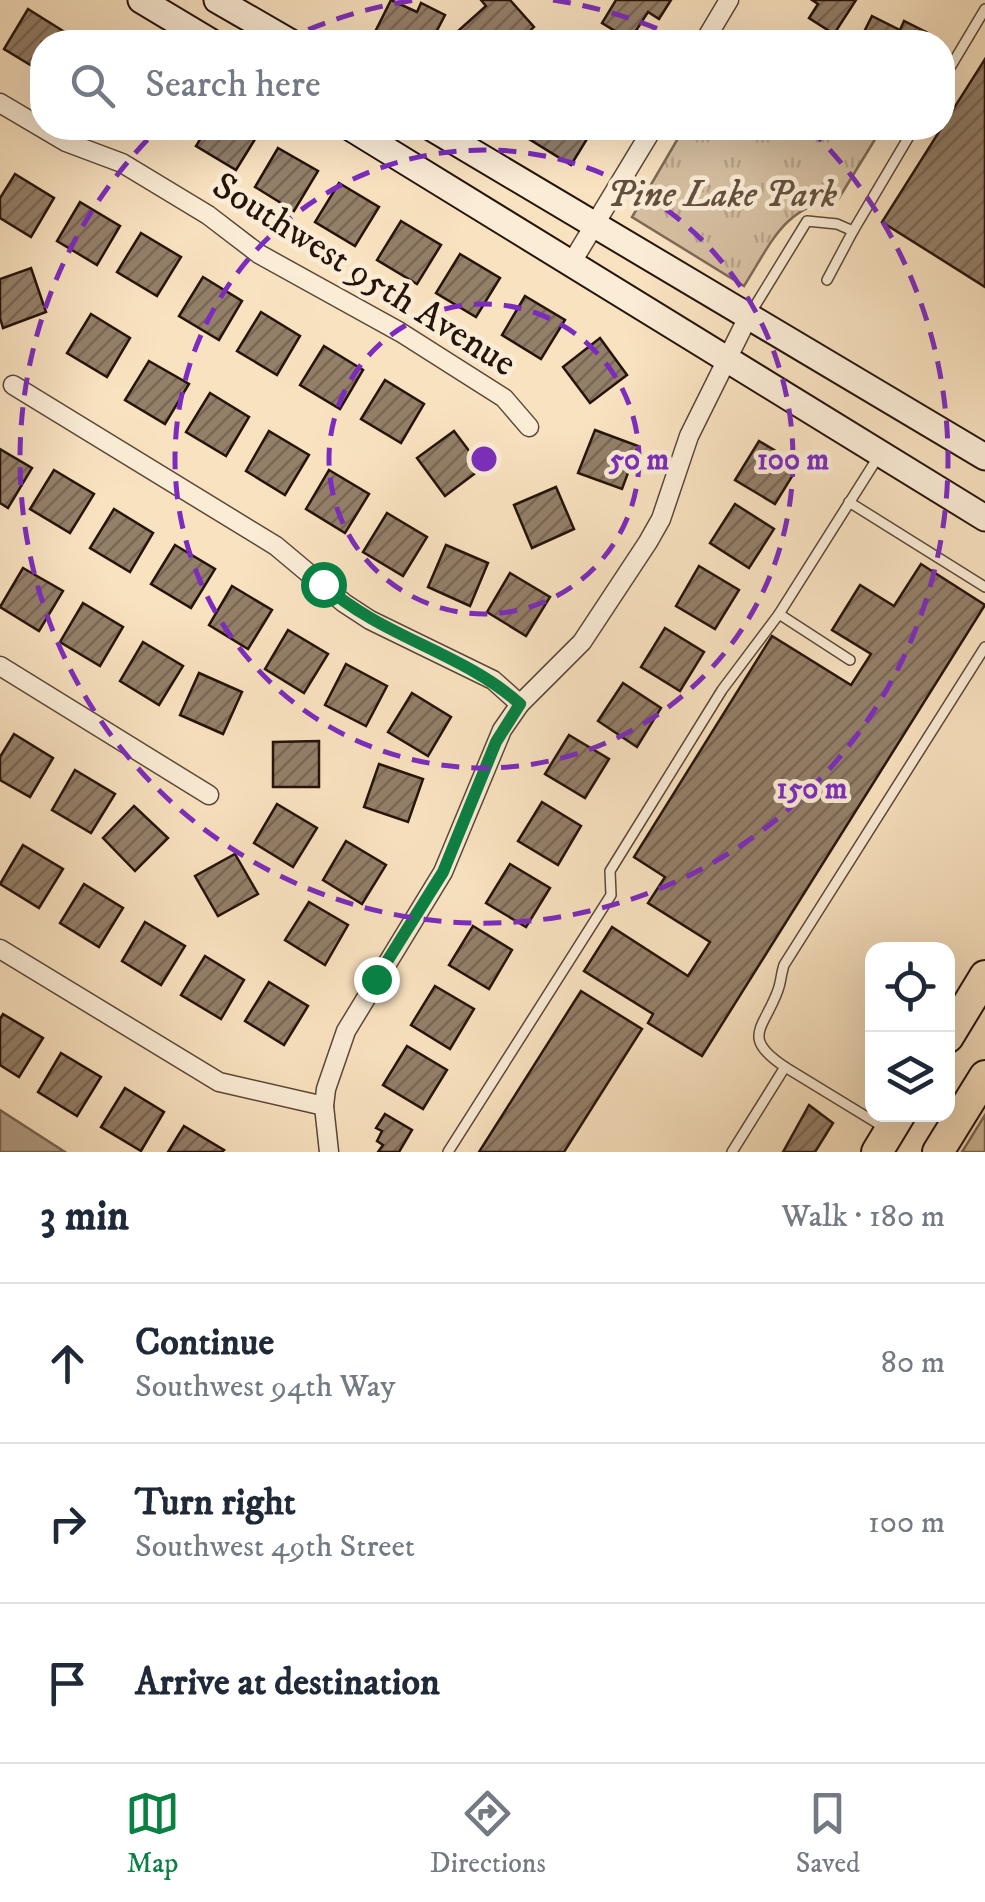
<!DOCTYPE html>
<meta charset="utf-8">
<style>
:root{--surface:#fff;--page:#f2f2f3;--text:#1f2937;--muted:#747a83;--line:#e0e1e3;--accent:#0b8043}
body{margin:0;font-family:"IM FELL DW Pica",serif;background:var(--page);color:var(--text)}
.controls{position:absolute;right:30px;bottom:30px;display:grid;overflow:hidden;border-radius:20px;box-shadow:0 10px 40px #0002}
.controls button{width:90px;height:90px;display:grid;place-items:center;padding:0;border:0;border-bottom:2px solid var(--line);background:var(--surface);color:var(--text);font:50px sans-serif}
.stop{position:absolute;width:30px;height:30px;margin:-22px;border:8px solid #0b8043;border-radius:50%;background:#fff}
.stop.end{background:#0b8043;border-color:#fff;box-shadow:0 2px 10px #0008}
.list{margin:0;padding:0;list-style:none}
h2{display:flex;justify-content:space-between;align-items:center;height:130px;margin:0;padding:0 40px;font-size:42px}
h2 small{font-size:32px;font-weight:400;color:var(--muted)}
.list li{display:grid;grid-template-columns:65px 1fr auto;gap:30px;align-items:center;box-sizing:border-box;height:160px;padding:0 40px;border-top:2px solid var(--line)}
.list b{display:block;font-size:38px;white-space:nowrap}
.list p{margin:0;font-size:32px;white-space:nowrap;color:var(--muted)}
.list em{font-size:32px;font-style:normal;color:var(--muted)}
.icon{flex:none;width:55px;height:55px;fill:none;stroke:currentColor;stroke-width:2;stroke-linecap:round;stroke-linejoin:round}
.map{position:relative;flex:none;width:985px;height:1152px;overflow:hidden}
.search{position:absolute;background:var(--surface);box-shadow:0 10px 40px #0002;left:30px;right:30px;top:30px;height:110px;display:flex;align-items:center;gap:25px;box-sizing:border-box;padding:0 35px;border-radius:40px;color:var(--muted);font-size:38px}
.sheet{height:610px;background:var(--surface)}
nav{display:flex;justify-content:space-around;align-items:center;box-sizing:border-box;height:140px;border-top:2px solid var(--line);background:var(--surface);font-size:28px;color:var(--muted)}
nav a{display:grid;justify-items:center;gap:5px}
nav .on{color:var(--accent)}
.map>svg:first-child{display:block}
.grass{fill:url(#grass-tufts);stroke:#7e6956;stroke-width:2.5}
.water{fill:#b19c82;stroke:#796552;stroke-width:2.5}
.building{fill:url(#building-hatch);stroke:#26130a;stroke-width:2.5}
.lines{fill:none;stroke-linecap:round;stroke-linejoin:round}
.service-casing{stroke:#5b4738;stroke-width:12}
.minor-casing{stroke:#5b4738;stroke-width:21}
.secondary-casing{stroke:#26130a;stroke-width:29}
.primary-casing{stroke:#26130a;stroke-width:34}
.service{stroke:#fbecd6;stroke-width:9}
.minor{stroke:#fbecd6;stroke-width:18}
.secondary{stroke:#fbecd6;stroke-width:25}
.primary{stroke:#f9e2c0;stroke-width:30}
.route{stroke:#0b8043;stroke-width:12}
.ring{fill:none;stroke:#7b2cbf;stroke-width:5;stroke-dasharray:18 12}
.labels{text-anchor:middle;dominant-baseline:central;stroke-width:9;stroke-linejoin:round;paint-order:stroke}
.park-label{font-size:38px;font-style:italic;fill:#634f3f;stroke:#fbecd6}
.street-label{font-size:38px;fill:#26130a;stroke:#fbecd6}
.centre{fill:#7b2cbf;stroke:#fbecd6;stroke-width:5}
.ring-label{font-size:30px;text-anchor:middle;font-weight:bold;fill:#7b2cbf;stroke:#fbecd6;stroke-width:9;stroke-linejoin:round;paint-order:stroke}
</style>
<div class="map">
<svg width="985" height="1152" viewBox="0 0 985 1152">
<defs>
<pattern id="grass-tufts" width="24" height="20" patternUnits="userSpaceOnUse" patternTransform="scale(2.5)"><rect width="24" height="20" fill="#d5bfa1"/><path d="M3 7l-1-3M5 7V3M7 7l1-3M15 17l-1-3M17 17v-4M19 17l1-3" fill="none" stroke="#b7a389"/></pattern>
<pattern id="building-hatch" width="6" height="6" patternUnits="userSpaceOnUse" patternTransform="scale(2.5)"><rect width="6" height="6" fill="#947f69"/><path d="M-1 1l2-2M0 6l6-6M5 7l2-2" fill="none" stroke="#796755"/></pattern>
</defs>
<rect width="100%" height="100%" fill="#f9e2c0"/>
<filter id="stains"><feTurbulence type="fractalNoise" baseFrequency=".002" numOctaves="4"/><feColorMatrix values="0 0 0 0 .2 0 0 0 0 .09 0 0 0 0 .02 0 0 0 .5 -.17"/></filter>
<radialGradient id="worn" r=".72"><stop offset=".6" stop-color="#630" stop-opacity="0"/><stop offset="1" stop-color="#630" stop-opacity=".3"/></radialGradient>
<!-- grass -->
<g class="grass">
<path d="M684 128H882L839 198C783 207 772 242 744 286L632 217Z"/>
<path d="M985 1115V1152H962Z"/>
</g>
<!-- water -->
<path class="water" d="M0 1110 65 1152H0Z"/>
<!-- building -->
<g class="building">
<path d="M391 0 417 12 421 3 445 15 431 42H397L375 32Z"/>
<path d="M481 0H510L534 27 518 42H507L499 34 490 42H469L458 31 486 6Z"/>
<path d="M616 0H671L659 19 648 12 630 40 602 23Z"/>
<path d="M812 0H856L834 34 809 18 818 4Z"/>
<path d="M28 9 68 34 62 42H42V72L4 49Z"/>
<path d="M872 16 900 30 904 21 926 32 920 42H859Z"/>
<path d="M985 59V287L882 222Z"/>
<path d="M207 128H255L260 131 236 170 196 146Z"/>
<path d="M536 128H580L577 133 587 139 571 165 529 139Z"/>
<path d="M278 148 318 171 294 211 255 187Z"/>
<path d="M15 174 54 198 31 237 0 218V198Z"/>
<path d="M339 183 379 207 355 246 315 222Z"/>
<path d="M80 202 120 226 97 265 57 241Z"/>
<path d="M401 221 441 245 417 284 377 260Z"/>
<path d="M141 233 181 257 157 296 117 272Z"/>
<path d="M460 254 500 278 476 317 436 293Z"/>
<path d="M31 268 46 312 3 328 0 318V279Z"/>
<path d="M203 277 242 301 219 340 179 316Z"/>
<path d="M525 296 565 320 541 359 502 335Z"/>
<path d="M261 312 300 336 277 375 237 351Z"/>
<path d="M91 314 130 338 107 377 67 353Z"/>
<path d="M600 338 627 375 590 403 563 367Z"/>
<path d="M324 346 363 370 340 409 300 385Z"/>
<path d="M149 361 189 384 165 424 125 400Z"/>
<path d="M385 380 424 404 401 443 361 419Z"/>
<path d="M210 393 249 417 226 456 186 432Z"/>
<path d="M595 430 638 446 622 489 578 473Z"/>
<path d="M269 431 309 455 285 495 246 471Z"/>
<path d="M454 431 482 468 445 496 417 458Z"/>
<path d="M759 441 799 465 775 504 735 480Z"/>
<path d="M0 449 32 468 8 508 0 503Z"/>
<path d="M54 470 94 494 70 533 30 509Z"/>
<path d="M329 470 369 494 345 533 306 509Z"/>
<path d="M556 487 574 529 532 548 514 505Z"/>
<path d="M735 504 774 529 749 568 710 543Z"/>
<path d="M114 509 153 533 130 572 90 548Z"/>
<path d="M387 513 427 537 403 576 363 552Z"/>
<path d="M175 545 215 569 191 608 151 584Z"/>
<path d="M446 545 488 563 470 606 428 587Z"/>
<path d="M921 564 985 605 702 1056 648 1023 653 1014 584 971 612 927 688 976 710 942 648 903 665 877 634 857 772 636 851 685 871 654 832 630 860 585 894 606Z"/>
<path d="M699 566 739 590 715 629 676 606Z"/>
<path d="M23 568 63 591 39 631 0 607Z"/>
<path d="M510 573 550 597 526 636 487 612Z"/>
<path d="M232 586 272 610 248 649 209 625Z"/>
<path d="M83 603 123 627 100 666 60 642Z"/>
<path d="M665 628 704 652 680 691 641 667Z"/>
<path d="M288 630 328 654 304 693 265 669Z"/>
<path d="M143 642 183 666 159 705 120 681Z"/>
<path d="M346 664 387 686 366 726 325 705Z"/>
<path d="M199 673 242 692 223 734 180 715Z"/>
<path d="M623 683 661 708 637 747 598 721Z"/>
<path d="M412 693 451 717 428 756 388 732Z"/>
<path d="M14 734 53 758 30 797 0 780V757Z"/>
<path d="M569 735 609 759 585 798 545 774Z"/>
<path d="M319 741V787H273V742Z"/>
<path d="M379 764 423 779 408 822 364 807Z"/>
<path d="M75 770 115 794 91 833 52 810Z"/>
<path d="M542 802 581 826 558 865 518 841Z"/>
<path d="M277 804 317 828 293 867 254 843Z"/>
<path d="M134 806 168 838 135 871 103 838Z"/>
<path d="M346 841 386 865 362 904 323 880Z"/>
<path d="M23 845 63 869 39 908 0 884Z"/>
<path d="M235 854 258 894 218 916 195 876Z"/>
<path d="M510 864 550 888 526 927 486 903Z"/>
<path d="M84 884 123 908 99 947 60 923Z"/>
<path d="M309 902 348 925 325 965 285 940Z"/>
<path d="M145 922 185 946 161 985 122 961Z"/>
<path d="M473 926 512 950 489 989 449 965Z"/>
<path d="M205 956 244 980 221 1019 181 995Z"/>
<path d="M269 982 308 1006 284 1045 245 1021Z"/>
<path d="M435 986 474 1009 450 1049 411 1025Z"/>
<path d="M581 991 642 1029 564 1152H479Z"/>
<path d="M3 1014 43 1038 19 1077 0 1065V1019Z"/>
<path d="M407 1046 447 1070 423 1109 383 1085Z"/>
<path d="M61 1053 101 1077 77 1116 38 1092Z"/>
<path d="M125 1088 164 1112 141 1151 101 1127Z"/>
<path d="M809 1105 833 1123 815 1152H783Z"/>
<path d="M385 1114 412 1130 399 1152H378L383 1145 377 1141 382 1131 376 1128Z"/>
<path d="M184 1126 224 1150 222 1152H168Z"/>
</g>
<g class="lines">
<defs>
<g id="service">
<path d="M942 81 985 9"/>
<path d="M827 280 853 231"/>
<path d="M750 314 807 221 837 224 853 231 914 128"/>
<path d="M849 502 985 587"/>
<path d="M779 614 850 660"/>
<path d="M785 1067 885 1128"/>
<path d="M448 1152 611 895 610 871 722 690 779 614 880 454"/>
<path d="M732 1152 785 1067C740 1037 764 1029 778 990 781 982 781 974 784 965L985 647"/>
</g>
<g id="minor">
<path d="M704 42 729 0"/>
<path d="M0 103 66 142 122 163 208 215 259 254 400 332 504 398 529 427"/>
<path d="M572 262 653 128"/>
<path d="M13 385 276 546 344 603 370 620 493 680 520 704"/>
<path d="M0 666 209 795"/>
<path d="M0 949 219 1082 324 1106"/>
<path d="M329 1152 324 1106 326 1089 346 1031 443 872 502 730 520 704 582 642 648 542 661 519 689 436 749 315"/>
</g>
<g id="secondary">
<path d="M141 0 211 42"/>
<path d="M217 0 290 42"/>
<path d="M351 128 985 518"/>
<path d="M432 128 985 457"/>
</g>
<g id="primary">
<path d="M948 1037 985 976"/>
<path d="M877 1152 900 1114"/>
<path d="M938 1152 985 1076"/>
</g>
</defs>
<!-- service casing -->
<use href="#service" class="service-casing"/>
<!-- minor casing -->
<use href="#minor" class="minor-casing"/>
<!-- secondary casing -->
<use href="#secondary" class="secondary-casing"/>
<!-- primary casing -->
<use href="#primary" class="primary-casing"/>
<!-- service -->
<use href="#service" class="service"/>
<!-- minor -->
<use href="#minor" class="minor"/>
<!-- secondary -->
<use href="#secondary" class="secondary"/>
<!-- primary -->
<use href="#primary" class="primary"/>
</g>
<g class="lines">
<!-- route -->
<path class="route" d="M323 584C381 637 462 652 520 704L496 742 443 872 376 979"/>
</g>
<!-- distance rings -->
<g class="ring">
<circle cx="484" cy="459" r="155"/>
<circle cx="484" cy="459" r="309"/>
<path d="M281 42A464 464 0 0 1 415 0M553 0A464 464 0 0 1 687 42M809 128A464 464 0 1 1 159 128"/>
</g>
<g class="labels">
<!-- park labels -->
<g class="park-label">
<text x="722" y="195">Pine Lake Park</text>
</g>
<!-- street labels -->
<g class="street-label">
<text transform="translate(364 275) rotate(32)">Southwest 95th Avenue</text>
</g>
</g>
<circle cx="484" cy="459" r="15" class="centre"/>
<g class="ring-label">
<text x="639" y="469">50 m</text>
<text x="793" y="469">100 m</text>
<text x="812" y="798">150 m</text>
</g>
<rect width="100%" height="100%" filter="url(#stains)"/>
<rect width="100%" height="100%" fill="url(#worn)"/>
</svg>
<div class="controls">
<button><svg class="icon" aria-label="locate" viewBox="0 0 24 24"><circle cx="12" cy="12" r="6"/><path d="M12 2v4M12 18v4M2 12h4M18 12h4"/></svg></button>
<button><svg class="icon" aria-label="layers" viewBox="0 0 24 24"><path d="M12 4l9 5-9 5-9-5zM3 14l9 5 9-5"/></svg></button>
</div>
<div class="stop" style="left:323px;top:584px"></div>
<div class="stop end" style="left:376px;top:979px"></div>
<div class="search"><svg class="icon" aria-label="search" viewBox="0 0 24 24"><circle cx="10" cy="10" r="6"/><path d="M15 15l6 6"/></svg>Search here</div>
</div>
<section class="sheet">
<h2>3 min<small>Walk · 180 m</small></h2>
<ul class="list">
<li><svg class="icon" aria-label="ahead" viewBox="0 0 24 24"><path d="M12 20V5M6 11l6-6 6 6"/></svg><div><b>Continue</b><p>Southwest 94th Way</p></div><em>80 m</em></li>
<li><svg class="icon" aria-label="right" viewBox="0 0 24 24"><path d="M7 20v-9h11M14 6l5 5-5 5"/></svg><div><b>Turn right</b><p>Southwest 49th Street</p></div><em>100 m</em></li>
<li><svg class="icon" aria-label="arrive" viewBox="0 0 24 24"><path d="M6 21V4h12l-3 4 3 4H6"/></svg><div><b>Arrive at destination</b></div></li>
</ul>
</section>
<nav>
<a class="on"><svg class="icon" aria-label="map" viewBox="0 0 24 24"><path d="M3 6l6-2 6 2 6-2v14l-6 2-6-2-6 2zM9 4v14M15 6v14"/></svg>Map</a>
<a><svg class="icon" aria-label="directions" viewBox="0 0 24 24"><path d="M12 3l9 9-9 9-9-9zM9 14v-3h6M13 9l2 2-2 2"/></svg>Directions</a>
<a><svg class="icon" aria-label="saved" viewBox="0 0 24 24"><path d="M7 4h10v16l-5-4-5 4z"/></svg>Saved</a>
</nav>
